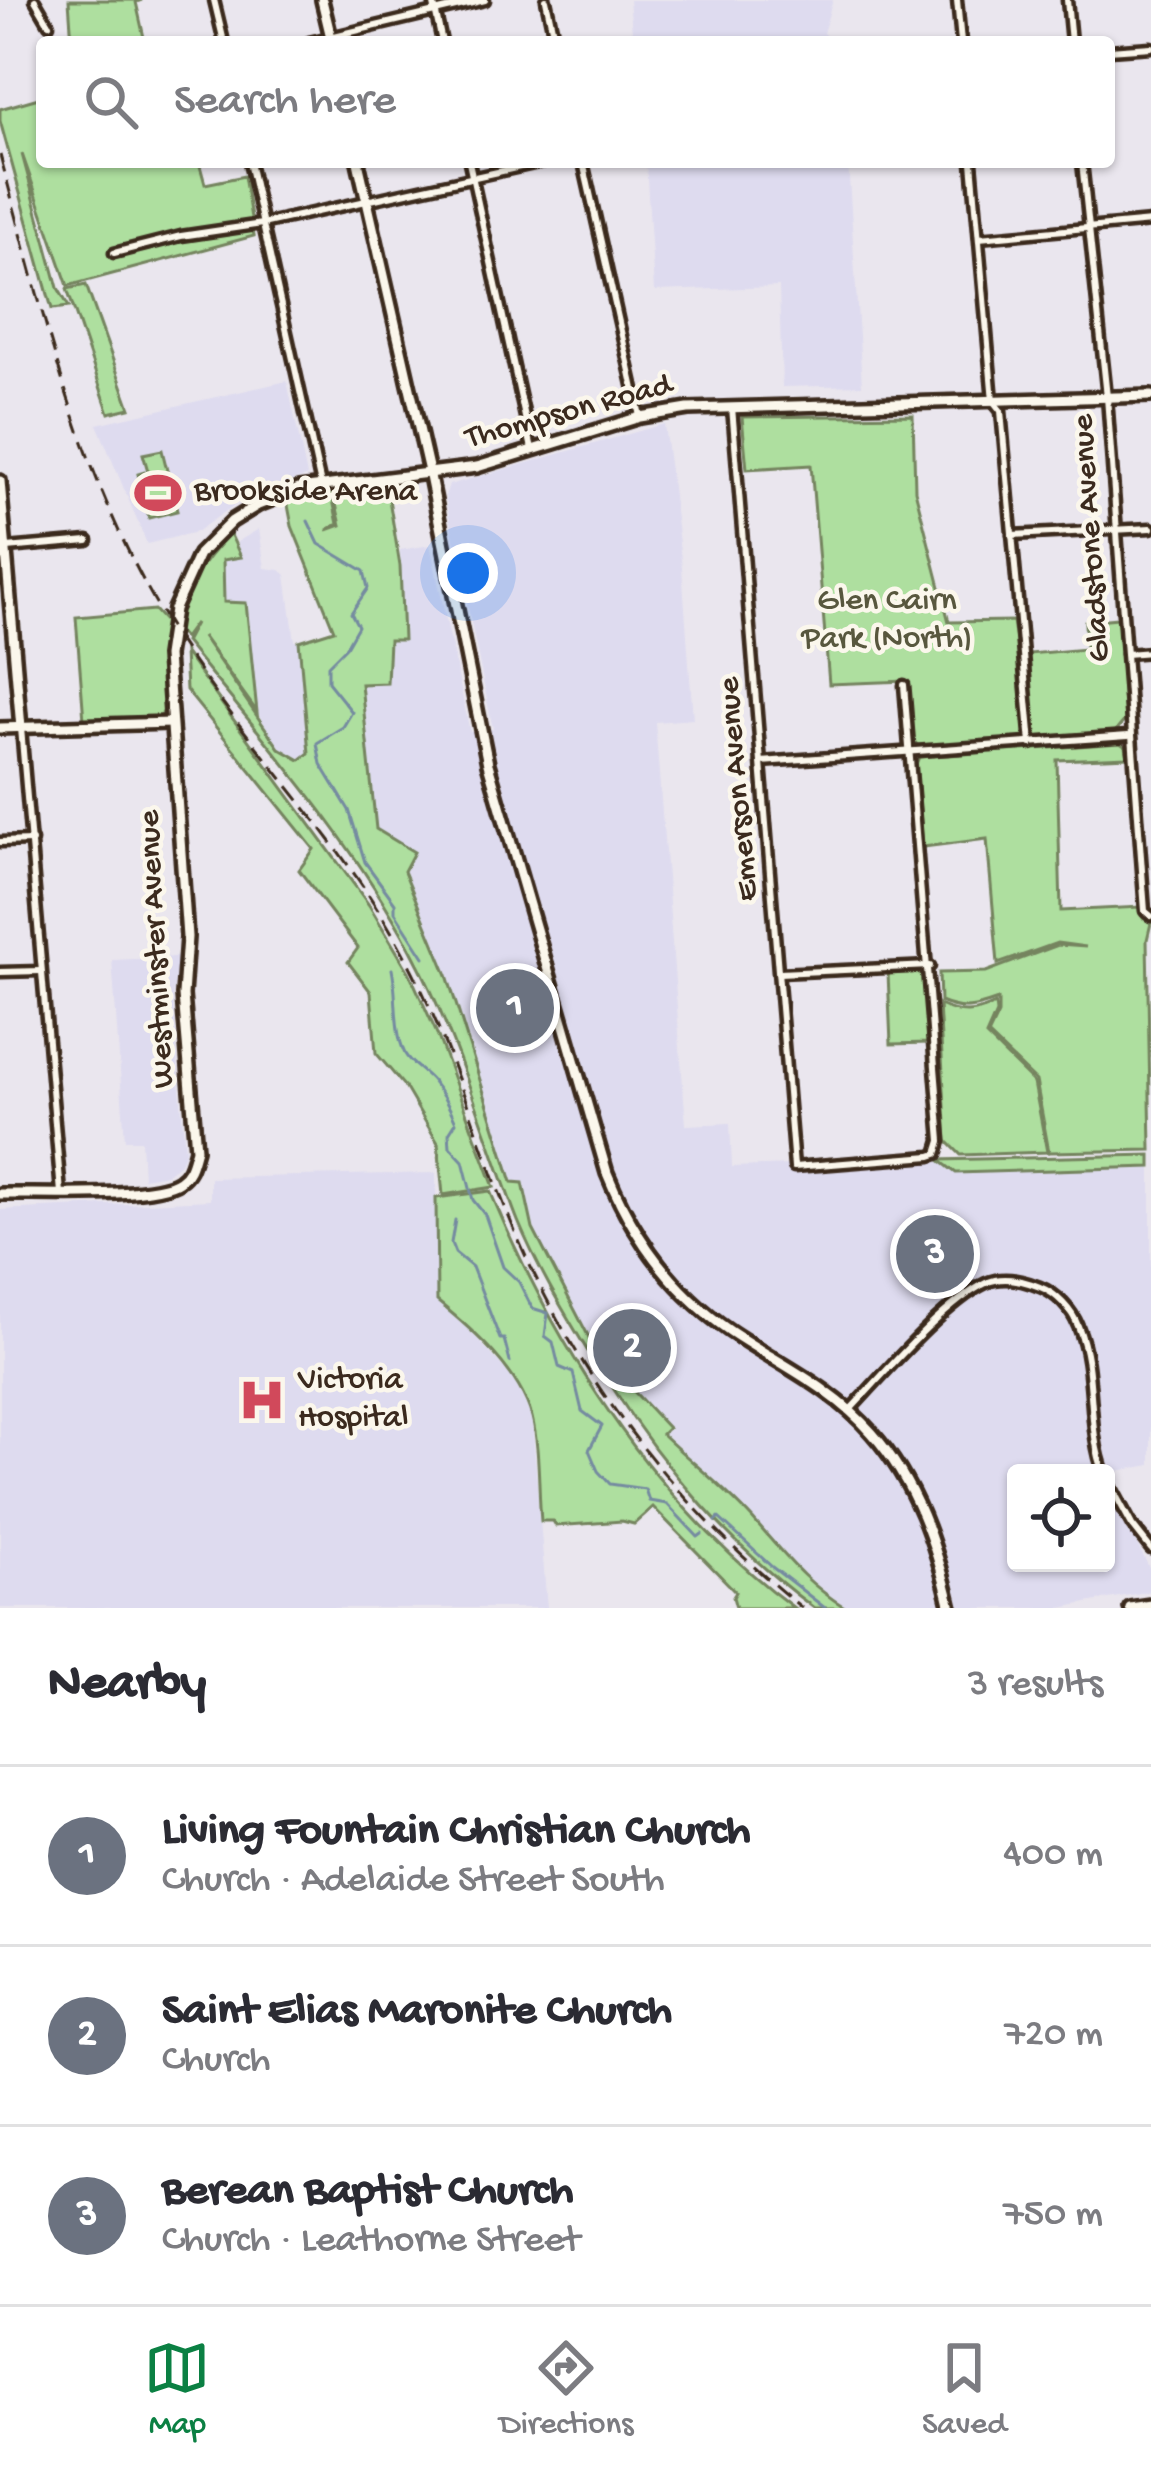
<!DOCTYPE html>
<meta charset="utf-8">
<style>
:root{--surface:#fff;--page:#f7f7f7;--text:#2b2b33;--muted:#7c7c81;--line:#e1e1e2;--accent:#0b8043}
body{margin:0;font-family:"Gochi Hand",sans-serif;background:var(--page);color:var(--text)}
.controls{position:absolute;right:36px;bottom:36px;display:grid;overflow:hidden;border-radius:12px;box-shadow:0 3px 9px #0004}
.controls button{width:108px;height:108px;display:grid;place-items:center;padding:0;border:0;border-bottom:3px solid var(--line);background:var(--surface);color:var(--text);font:60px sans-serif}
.you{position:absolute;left:468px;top:573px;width:42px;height:42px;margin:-30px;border:9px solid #fff;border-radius:50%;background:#1a73e8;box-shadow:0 0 0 18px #1a73e833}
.badge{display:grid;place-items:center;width:78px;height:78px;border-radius:50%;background:var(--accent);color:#fff;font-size:39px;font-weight:700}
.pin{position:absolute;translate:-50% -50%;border:6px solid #fff;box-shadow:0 3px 12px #0006}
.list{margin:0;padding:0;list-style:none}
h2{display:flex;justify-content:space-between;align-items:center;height:156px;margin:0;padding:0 48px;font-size:51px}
h2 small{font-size:39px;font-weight:400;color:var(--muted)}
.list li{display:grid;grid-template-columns:78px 1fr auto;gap:36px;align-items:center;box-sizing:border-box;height:180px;padding:0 48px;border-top:3px solid var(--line)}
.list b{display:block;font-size:45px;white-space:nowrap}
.list p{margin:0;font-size:39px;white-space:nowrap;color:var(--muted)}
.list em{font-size:39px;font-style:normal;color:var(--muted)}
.icon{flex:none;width:66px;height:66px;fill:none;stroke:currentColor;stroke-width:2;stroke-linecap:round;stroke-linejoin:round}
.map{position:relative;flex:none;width:1151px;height:1608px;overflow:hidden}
.search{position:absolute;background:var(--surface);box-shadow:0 3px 9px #0004;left:36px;right:36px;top:36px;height:132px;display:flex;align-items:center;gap:30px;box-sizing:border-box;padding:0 42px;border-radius:12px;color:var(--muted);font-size:45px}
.sheet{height:696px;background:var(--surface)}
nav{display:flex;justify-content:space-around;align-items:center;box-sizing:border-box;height:168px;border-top:3px solid var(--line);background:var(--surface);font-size:33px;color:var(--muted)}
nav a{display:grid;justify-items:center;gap:6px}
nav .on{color:var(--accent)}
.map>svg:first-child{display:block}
.built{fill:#dedbef}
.green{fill:#aedf9f;stroke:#74845e;stroke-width:3}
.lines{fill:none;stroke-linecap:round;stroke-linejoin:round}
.stream{stroke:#748ba0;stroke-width:3}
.minor-casing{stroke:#3b2a1e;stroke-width:15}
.tertiary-casing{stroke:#3b2a1e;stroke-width:18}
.secondary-casing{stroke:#3b2a1e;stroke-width:18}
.minor{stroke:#fbf7ec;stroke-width:6}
.tertiary{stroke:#fbf7ec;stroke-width:9}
.secondary{stroke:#fbf7ec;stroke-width:9}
.rail{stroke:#3b2a1e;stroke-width:3;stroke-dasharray:18 9;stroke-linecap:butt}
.labels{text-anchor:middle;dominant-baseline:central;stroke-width:9;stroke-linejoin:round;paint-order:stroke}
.street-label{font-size:33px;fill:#3b2a1e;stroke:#fbf7ec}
.poi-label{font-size:33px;fill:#3b2a1e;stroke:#fbf7ec;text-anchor:start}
.park-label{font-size:33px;fill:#58573e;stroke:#fbf7ec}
</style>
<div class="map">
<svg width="1151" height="1608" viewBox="0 0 1151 1608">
<rect width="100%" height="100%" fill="#eae6ee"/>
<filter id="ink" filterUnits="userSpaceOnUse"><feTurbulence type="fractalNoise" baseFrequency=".00833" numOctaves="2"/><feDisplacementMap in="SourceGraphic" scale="24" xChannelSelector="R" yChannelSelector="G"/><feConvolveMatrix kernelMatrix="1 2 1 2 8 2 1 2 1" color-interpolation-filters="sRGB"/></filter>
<g filter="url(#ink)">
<!-- built -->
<g class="built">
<path d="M629 0H833L823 33 833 42H633Z"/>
<path d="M646 162H848L862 385 782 387 779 287 654 291Z"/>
<path d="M287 381 307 476 246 497 196 532 147 544 97 424Z"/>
<path d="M664 424 682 567 693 719 655 722 686 1125 730 1123 732 1167 939 1160 956 1173 1151 1167V1465L1106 1473H1016V1563H1106V1485L1151 1571V1591L1060 1608H846L830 1598 798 1572 771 1545 759 1525 661 1434 668 1427 596 1351 533 1229 523 1183 512 1182 447 975 404 871 376 829 361 683H387L389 640 402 639 400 550 430 545 470 732 493 729 445 496 449 485Z"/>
<path d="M259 529 265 568 280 570 286 575 295 641H299L310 754 300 761 279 748 257 712 246 604 224 603 223 560 240 557 237 542Z"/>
<path d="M178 957 173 997 185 1152 180 1163 167 1174 143 1178 141 1140H125L112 960Z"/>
<path d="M436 1173 437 1301 459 1319 516 1381 532 1419 547 1608H0V1210L210 1200V1178Z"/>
</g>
<!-- green -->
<g class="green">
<path d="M69 0H142L136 2 145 42H72Z"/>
<path d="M42 97V162H199L205 184 244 176 254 236 68 286 22 154 58 288 69 307 52 309 0 121V109Z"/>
<path d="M86 285 130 408 109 413 67 289Z"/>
<path d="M913 415 915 490 949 622 1013 621 1018 655 1086 649 1085 621 1118 618 1125 720 1115 732 920 747 914 742 907 681 829 684 811 465 747 469 742 417Z"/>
<path d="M162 450 177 511 149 518 138 474 148 471 143 454Z"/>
<path d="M387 487 400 566 403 640H389L387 683 361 684 376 829 414 852 404 871 447 975 512 1182 523 1183 533 1229 596 1351 604 1360 596 1365C568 1318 539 1272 518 1221 483 1131 457 1036 411 950 351 837 265 741 185 642L195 623 184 638 176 629C183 589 202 562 230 533L241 557 223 560 224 602 246 603 257 712 202 636 279 748 300 760 309 753 299 641 334 630 292 526 287 500 331 490 338 524 327 530 341 525 334 496Z"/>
<path d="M154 610 165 622 164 711 159 717 84 720 76 617Z"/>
<path d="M184 652 369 905 409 972 437 1034 494 1187 443 1195 438 1143 405 1087 376 1053 371 992 348 962 358 948 299 870 314 849 186 690Z"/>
<path d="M1120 743 1126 747 1128 757 1057 760 1061 911 1141 907 1143 918 1151 923 1147 940 1151 1150 1049 1152 1036 1081 988 1035 998 1014V1000C976 1008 963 1012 940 1002L939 973 986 972 1058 945 1086 947 1057 943 998 964 987 839 923 847 916 764 919 757Z"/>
<path d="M916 972 926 978 929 1043 891 1044 888 973Z"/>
<path d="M995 1004 996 1013 986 1036 1034 1083 1047 1152 961 1155 947 1141 939 1005C961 1015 974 1014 995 1004Z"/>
<path d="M1151 1155V1167L956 1173 939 1160Z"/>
<path d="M490 1191C557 1350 654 1503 794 1608H736L733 1597 736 1592 653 1507 634 1524 622 1521 556 1526 553 1521H541C538 1488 540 1449 532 1417 519 1371 474 1331 437 1301L436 1198Z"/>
<path d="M615 1383 620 1387 626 1383 668 1428 662 1434C693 1464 730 1492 758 1525 788 1559 806 1583 846 1608H814C734 1549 664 1469 611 1385Z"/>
</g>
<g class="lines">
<!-- stream -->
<g class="stream">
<path d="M308 521 319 544 364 571 368 588 351 613 358 626 346 647 328 665V682L352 712 343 727 317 743 321 764 349 810 365 862 395 903V912L424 957"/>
<path d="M392 969C398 997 393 1029 405 1054 411 1065 424 1071 432 1081 442 1093 450 1108 456 1122L449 1133 450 1147 463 1161 473 1200 485 1215 503 1267 519 1282 532 1308 548 1313 545 1336 553 1342 559 1367 573 1373 582 1411 602 1426 589 1450 598 1471 610 1484 645 1489 649 1501 667 1504 698 1537 702 1534"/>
<path d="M455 1220 451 1243 455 1253 472 1267 500 1339H504L510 1362"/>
<path d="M716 1521 719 1518 772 1567 825 1608"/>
</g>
<defs>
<g id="minor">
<path d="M35 0 49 24"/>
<path d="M214 0 224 42"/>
<path d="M433 0 442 42"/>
<path d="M546 0 555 42"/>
<path d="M957 0 961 42"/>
<path d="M1067 0 1071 42"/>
<path d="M309 42 485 0"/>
<path d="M1109 50 1151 47"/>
<path d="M249 162 321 485"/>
<path d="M469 162 532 449"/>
<path d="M583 162 640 416"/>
<path d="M972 162 993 401 1001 411 1031 744"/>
<path d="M1082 162 1107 397 1145 911 1151 916"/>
<path d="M979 238 1151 222"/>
<path d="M114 253 181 236 262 224 543 162"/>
<path d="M732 407 794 1167 931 1156 937 1154 941 1141 904 685"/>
<path d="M1012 535 1151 528"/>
<path d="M7 548 88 541"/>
<path d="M1126 654 1151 652"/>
<path d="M21 728 61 1193"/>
<path d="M761 762 1128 736"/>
<path d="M0 842 32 841"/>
<path d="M0 972 41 971"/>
<path d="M779 973 930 966"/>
<path d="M849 1411C882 1376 944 1303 986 1283 1003 1275 1023 1280 1040 1287 1056 1293 1072 1310 1078 1326 1097 1372 1086 1427 1104 1473"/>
<path d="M1106 1477 1132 1525 1151 1549"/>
</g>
<g id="tertiary">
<path d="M0 481 21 728"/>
<path d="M0 728 171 723"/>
<path d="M0 1194C36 1193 154 1199 179 1181 191 1173 192 1162 196 1149L183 995 187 937 167 656 174 609 199 554 232 521 258 505 299 489 477 467 640 417 688 409 1151 396"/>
</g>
<g id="secondary">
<path d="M322 0 332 42"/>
<path d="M358 162 430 476 488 764 607 1173C633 1237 672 1291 730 1331 779 1364 832 1387 872 1433 916 1483 936 1544 951 1608"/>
<path d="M1130 1608 1151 1605"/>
</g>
</defs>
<!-- minor casing -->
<use href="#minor" class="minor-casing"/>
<!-- tertiary casing -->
<use href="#tertiary" class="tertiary-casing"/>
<!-- secondary casing -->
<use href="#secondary" class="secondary-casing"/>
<!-- minor -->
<use href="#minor" class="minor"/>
<!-- tertiary -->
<use href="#tertiary" class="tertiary"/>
<!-- secondary -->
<use href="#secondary" class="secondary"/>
<!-- rail -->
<path class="rail" d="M0 155C44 317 81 486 172 630 241 740 336 831 399 945 448 1033 473 1129 511 1222 573 1374 675 1505 802 1608"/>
</g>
</g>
<!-- icons -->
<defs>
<symbol id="stadium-bare" viewBox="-9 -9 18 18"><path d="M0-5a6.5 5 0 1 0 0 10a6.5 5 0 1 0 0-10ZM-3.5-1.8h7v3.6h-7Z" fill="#d1495b" stroke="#fbf7ec" stroke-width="2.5" paint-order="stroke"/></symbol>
<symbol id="hospital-bare" viewBox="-9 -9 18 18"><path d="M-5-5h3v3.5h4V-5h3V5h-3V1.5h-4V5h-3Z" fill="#d1495b" stroke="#fbf7ec" stroke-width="2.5" paint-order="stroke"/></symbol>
</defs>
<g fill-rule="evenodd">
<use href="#stadium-bare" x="125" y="460" width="66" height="66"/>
<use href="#hospital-bare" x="229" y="1367" width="66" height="66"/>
</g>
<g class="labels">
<!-- street labels -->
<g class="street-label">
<text transform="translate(569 413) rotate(-15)">Thompson Road</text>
<text transform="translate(1093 538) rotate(-94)">Gladstone Avenue</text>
<text transform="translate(740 789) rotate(-95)">Emerson Avenue</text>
<text transform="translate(158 949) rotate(-93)">Westminster Avenue</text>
</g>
<!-- poi labels -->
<g class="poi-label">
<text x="194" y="493">Brookside Arena</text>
<text x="298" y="1381">Victoria<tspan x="298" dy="38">Hospital</tspan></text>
</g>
<!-- park labels -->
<g class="park-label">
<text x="887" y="602">Glen Cairn<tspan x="887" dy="38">Park (North)</tspan></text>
</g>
</g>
</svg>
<div class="controls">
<button><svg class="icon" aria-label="locate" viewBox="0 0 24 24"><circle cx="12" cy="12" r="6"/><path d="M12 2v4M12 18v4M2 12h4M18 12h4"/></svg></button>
</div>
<div class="you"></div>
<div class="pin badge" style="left:515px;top:1008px;background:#6b7280">1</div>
<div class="pin badge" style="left:632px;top:1348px;background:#6b7280">2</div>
<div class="pin badge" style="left:935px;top:1254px;background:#6b7280">3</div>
<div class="search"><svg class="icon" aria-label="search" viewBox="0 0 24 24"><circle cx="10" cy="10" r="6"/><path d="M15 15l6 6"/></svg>Search here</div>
</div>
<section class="sheet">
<h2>Nearby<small>3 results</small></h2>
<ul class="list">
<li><span class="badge" style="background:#6b7280">1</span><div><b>Living Fountain Christian Church</b><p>Church · Adelaide Street South</p></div><em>400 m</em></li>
<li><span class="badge" style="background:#6b7280">2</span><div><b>Saint Elias Maronite Church</b><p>Church</p></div><em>720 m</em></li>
<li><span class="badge" style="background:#6b7280">3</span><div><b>Berean Baptist Church</b><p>Church · Leathorne Street</p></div><em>750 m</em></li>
</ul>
</section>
<nav>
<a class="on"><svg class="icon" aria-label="map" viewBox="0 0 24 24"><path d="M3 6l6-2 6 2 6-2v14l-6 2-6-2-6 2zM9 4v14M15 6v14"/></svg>Map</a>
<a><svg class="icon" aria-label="directions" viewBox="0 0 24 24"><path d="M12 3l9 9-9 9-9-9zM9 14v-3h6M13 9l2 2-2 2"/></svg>Directions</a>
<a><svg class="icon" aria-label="saved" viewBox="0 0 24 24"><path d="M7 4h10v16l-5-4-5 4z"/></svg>Saved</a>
</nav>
